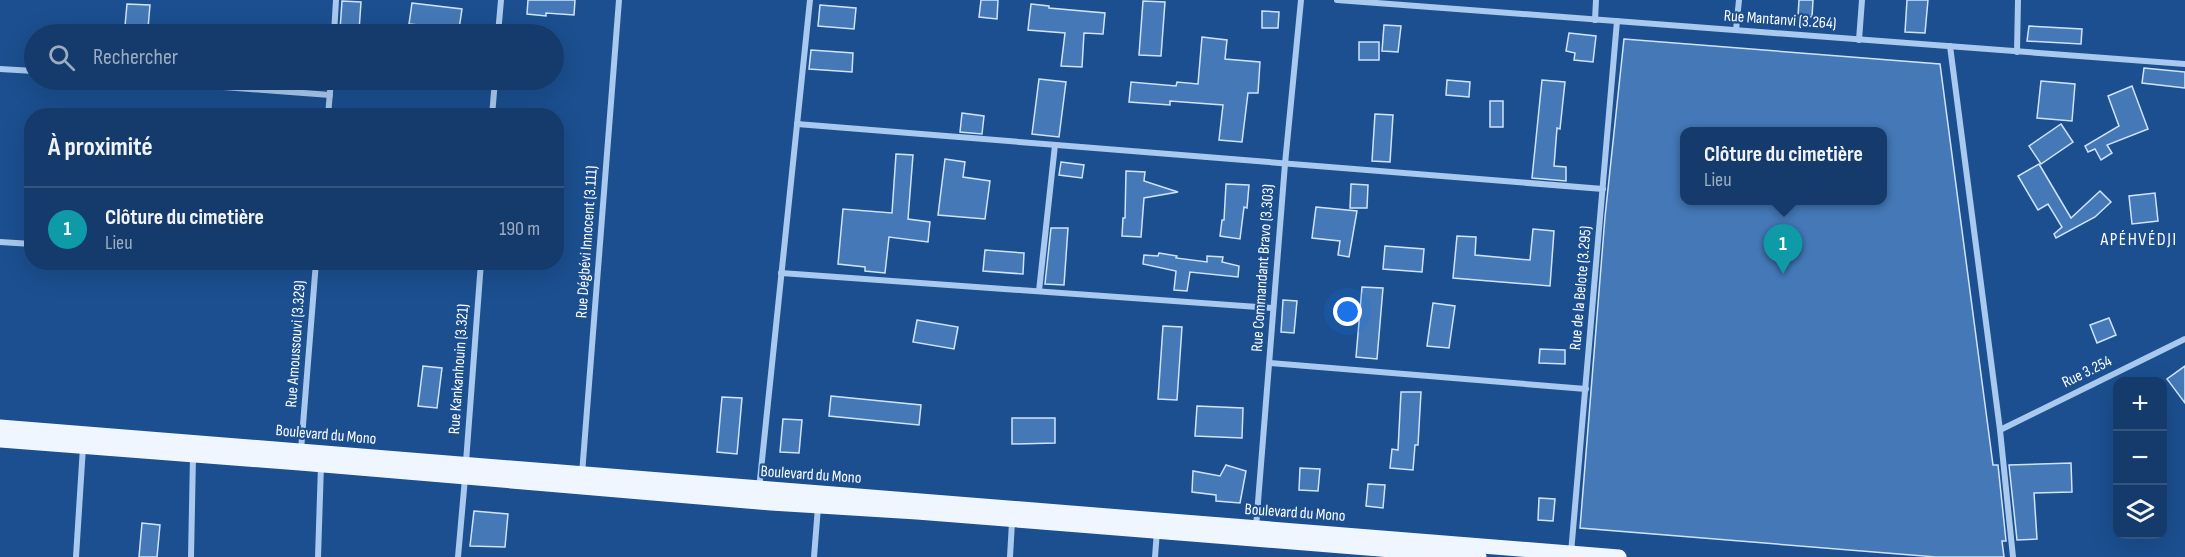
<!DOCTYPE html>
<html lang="fr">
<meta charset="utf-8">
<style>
:root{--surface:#143b6b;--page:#1d4271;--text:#f1f3f6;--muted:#9dadc1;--line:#33557e;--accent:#ffd166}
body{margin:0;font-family:"Sofia Sans Condensed",sans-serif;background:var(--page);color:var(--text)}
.controls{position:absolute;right:18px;bottom:18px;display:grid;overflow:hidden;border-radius:12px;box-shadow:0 6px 24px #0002}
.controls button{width:54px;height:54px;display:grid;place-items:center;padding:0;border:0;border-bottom:2px solid var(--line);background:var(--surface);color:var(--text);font:30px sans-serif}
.you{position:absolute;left:1348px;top:312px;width:21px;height:21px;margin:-15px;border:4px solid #fff;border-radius:50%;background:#1a73e8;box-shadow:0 0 0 9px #1a73e833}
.badge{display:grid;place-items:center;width:39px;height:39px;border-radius:50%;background:var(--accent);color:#fff;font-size:20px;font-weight:700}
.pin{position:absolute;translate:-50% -50px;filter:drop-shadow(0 2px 3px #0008)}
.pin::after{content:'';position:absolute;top:32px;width:21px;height:18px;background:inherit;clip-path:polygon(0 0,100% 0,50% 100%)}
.popup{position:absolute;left:1680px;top:127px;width:207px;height:78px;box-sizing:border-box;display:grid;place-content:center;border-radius:12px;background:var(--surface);filter:drop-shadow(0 2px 4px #0005);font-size:20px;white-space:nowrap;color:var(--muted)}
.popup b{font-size:22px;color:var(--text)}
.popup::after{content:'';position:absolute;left:50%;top:100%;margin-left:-12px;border:12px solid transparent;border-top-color:var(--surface)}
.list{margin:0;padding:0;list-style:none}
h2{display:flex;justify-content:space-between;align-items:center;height:78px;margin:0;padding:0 24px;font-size:26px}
h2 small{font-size:20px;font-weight:400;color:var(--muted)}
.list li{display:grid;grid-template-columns:39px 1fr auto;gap:18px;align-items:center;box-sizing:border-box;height:84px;padding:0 24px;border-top:2px solid var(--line)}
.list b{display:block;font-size:22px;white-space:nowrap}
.list p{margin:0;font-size:20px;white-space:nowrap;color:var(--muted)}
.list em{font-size:20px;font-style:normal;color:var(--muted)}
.icon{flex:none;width:33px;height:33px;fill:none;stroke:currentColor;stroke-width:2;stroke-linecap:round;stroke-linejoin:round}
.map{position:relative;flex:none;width:2185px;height:557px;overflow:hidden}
.search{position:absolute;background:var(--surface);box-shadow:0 6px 24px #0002;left:24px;top:24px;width:540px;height:66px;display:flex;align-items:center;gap:15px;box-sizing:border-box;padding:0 21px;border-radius:33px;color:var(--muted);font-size:22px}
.panel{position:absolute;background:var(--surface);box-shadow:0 6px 24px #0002;left:24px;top:108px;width:540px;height:162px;border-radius:24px}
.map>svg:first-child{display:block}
.building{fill:#4478b7;stroke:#cfe3fa;stroke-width:1.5;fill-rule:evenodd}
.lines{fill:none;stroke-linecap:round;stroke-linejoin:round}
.street{stroke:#a9c9ee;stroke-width:6}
.primary{stroke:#f0f6ff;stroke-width:15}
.labels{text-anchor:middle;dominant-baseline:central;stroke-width:4.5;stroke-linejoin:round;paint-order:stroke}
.street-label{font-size:16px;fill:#fff;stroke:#1b4f8f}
.neighbourhood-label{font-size:18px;letter-spacing:1.5px;fill:#fff;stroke:#1b4f8f}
</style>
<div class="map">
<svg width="2185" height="557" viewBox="0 0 2185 557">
<rect width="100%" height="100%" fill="#1b4f8f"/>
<!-- building -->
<g class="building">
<path d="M528 0H575L574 15 546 13V16L527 14Z"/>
<path d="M981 0H998L997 19 979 17Z"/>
<path d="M1799 0H1813L1812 17 1798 16Z"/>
<path d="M1907 0H1928L1925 33 1905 32Z"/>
<path d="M342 1 361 2 359 31 340 30Z"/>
<path d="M1143 1 1165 2 1161 56 1139 55Z"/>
<path d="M412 3 462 9 459 29 409 24Z"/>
<path d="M127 4 150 5 148 28 125 26Z"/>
<path d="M1031 4 1049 6V8L1105 13 1103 34 1084 33 1082 67 1061 66 1065 33 1028 30Z"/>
<path d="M820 5 856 8 854 29 818 26Z"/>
<path d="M1262 11 1279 12 1278 28H1262Z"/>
<path d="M1384 25 1401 26 1398 52 1382 51Z"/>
<path d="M2029 26 2082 29 2081 44 2027 41Z"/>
<path d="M1569 33 1596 36 1593 62 1574 60 1575 53 1566 51Z"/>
<path d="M1202 37 1227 40 1225 59 1260 62 1258 93H1248L1242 142 1219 140 1223 105 1170 101V105L1129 102 1131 82 1176 86 1177 82 1198 84Z"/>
<path d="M1624 39 1940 64 1993 465H1998L2006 541H2002L2004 557H1936L1580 528 1605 217ZM1684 132H1882V201H1684Z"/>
<rect x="1359" y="42" width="20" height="18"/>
<path d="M811 50 853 53 852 72 809 69Z"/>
<path d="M2144 68 2185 72V88L2142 83Z"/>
<path d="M1039 79 1066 82 1059 137 1032 134Z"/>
<path d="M1447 80 1470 82 1469 97 1446 95Z"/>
<path d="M1542 80 1565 82 1560 129 1557 128 1554 166 1566 167V181L1532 178Z"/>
<path d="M2041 81 2075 84 2072 121 2037 118Z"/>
<path d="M2132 86 2148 129 2107 145 2112 153 2101 160 2095 149 2088 152 2085 146 2119 126 2108 96Z"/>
<rect x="1490" y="101" width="13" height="26"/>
<path d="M962 113 984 116 982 134 960 132Z"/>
<path d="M1375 114 1393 115 1390 162 1372 161Z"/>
<path d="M2061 124 2073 142 2041 164 2029 146Z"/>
<path d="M896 154 913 155 908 219 930 222 928 242 889 237 885 273 865 271V267L838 264 843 209 892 213Z"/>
<path d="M945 159 965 162 963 177 990 181 985 219 938 215Z"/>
<path d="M1061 162 1084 165 1082 178 1059 175Z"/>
<path d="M2039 164 2071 218 2100 191 2111 202 2095 217 2056 238 2054 234 2062 227 2048 204 2038 210 2018 176Z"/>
<path d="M1126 171 1145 172 1144 181 1178 192 1144 198 1141 237 1122 236 1123 218H1125Z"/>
<path d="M1226 184 1249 185 1247 208 1244 207 1240 239 1220 236 1222 220H1224Z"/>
<path d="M1351 184 1368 185 1367 208H1350Z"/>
<path d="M2155 193 2158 221 2132 224 2129 196Z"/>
<path d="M1316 207 1357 211 1349 257 1338 255 1340 241 1312 238Z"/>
<path d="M1051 228H1068L1064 285 1045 284Z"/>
<path d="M1533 229 1554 231 1550 286 1453 278 1457 236 1476 237 1475 255 1530 260Z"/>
<path d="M1385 246 1424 249 1422 272 1383 269Z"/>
<path d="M985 250 1024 253 1023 274 983 271Z"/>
<path d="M1159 253 1177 256 1176 258 1207 262V256L1223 257 1222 262 1239 266 1238 277 1190 272 1187 291 1174 290 1176 271 1143 264 1144 255 1158 256Z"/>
<path d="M1362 287 1383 288 1377 359 1356 357Z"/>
<path d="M1283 300 1297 301 1294 333 1281 332Z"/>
<path d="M1433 303 1455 306 1449 348 1427 346Z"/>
<path d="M2109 318 2116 335 2097 343 2090 325Z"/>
<path d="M917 320 958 327 954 349 913 342Z"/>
<path d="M1163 326 1182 327 1177 400 1158 399Z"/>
<path d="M1540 349 1565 350V364L1539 363Z"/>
<path d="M423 366 442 368 437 408 418 406Z"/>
<path d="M2185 366V403L2167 379Z"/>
<path d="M1401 392H1421L1418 445H1415L1413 470 1390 468 1392 449 1398 450Z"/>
<path d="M831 396 921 405 919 425 829 416Z"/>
<path d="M722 397 742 398 737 454 717 452Z"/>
<path d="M1197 406 1243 408 1242 438 1195 436Z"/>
<path d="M1012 418H1055V443L1012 444Z"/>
<path d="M783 419 802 420 799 453 780 452Z"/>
<path d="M2071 463 2072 492 2034 493 2037 539 2017 540 2009 465Z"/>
<path d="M1226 465 1246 471 1240 503 1216 501V495L1192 492 1193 471 1220 476Z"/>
<path d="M1300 468 1320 469 1318 491 1299 490Z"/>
<path d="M1368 484 1385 485 1383 508 1366 506Z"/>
<path d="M1539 498 1555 499 1553 521 1538 520Z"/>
<path d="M474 511 508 514 505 547 470 546Z"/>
<path d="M142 523 160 525 157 557H139Z"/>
</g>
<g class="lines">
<!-- street -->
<g class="street">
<path d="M1337 0 2185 64"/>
<path d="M1595 20 1596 0"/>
<path d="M1736 30 1739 0"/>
<path d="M334 34 336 0"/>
<path d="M498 34 501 0"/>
<path d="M1859 40 1862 0"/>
<path d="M1950 46 2000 430 2013 557"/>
<path d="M2017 52 2018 0"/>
<path d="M0 69 34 71"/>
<path d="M131 80 330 95"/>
<path d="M328 116 331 80"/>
<path d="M492 116 495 80"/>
<path d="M797 124 1603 189"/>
<path d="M0 242 32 244"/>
<path d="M781 273 1272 308"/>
<path d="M1039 291 1055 145"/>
<path d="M1270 363 1586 389"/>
<path d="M2000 430 2185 339"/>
<path d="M301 450 316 262"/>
<path d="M466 462 481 262"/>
<path d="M582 474 619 0"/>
<path d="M759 489 810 0"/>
<path d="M1256 527 1285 164 1301 0"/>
<path d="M1571 553 1617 21"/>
<path d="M76 557 83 447"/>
<path d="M191 557 193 456"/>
<path d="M318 557 321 465"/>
<path d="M458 557 465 478"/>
<path d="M814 557 818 507"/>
<path d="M1010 557 1012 522"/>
<path d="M1155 557 1157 531"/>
</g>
<!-- primary -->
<g class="primary">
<path d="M0 427 1619 557"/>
<path d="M0 440 300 463 771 503 917 512 1479 557"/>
</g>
</g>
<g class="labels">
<!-- street labels -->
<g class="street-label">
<text transform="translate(1780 20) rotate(4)">Rue Mantanvi (3.264)</text>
<text transform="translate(587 242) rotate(-86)">Rue Dégbévi Innocent (3.111)</text>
<text transform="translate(1263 268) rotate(-86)">Rue Commandant Bravo (3.303)</text>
<text transform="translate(1581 288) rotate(-85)">Rue de la Belote (3.295)</text>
<text transform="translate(296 344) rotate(-86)">Rue Amoussouvi (3.329)</text>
<text transform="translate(459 369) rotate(-86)">Rue Kankanhouin (3.321)</text>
<text transform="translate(2087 372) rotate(-26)">Rue 3.254</text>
<text transform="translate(326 435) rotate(5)">Boulevard du Mono</text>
<text transform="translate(811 475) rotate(4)">Boulevard du Mono</text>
<text transform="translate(1295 513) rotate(4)">Boulevard du Mono</text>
</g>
<!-- neighbourhood labels -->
<g class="neighbourhood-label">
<text x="2139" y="239">APÉHVÉDJI</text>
</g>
</g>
</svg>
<div class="controls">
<button>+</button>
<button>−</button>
<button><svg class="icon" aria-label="layers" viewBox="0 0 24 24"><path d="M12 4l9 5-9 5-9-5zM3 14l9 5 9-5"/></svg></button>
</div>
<div class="you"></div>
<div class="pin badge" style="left:1783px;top:274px;background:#0f9aa8">1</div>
<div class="popup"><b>Clôture du cimetière</b>Lieu</div>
<div class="search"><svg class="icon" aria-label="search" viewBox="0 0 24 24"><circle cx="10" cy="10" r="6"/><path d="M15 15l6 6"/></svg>Rechercher</div>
<section class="panel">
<h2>À proximité<small></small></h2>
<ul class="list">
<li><span class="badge" style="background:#0f9aa8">1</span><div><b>Clôture du cimetière</b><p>Lieu</p></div><em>190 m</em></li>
</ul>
</section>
</div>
